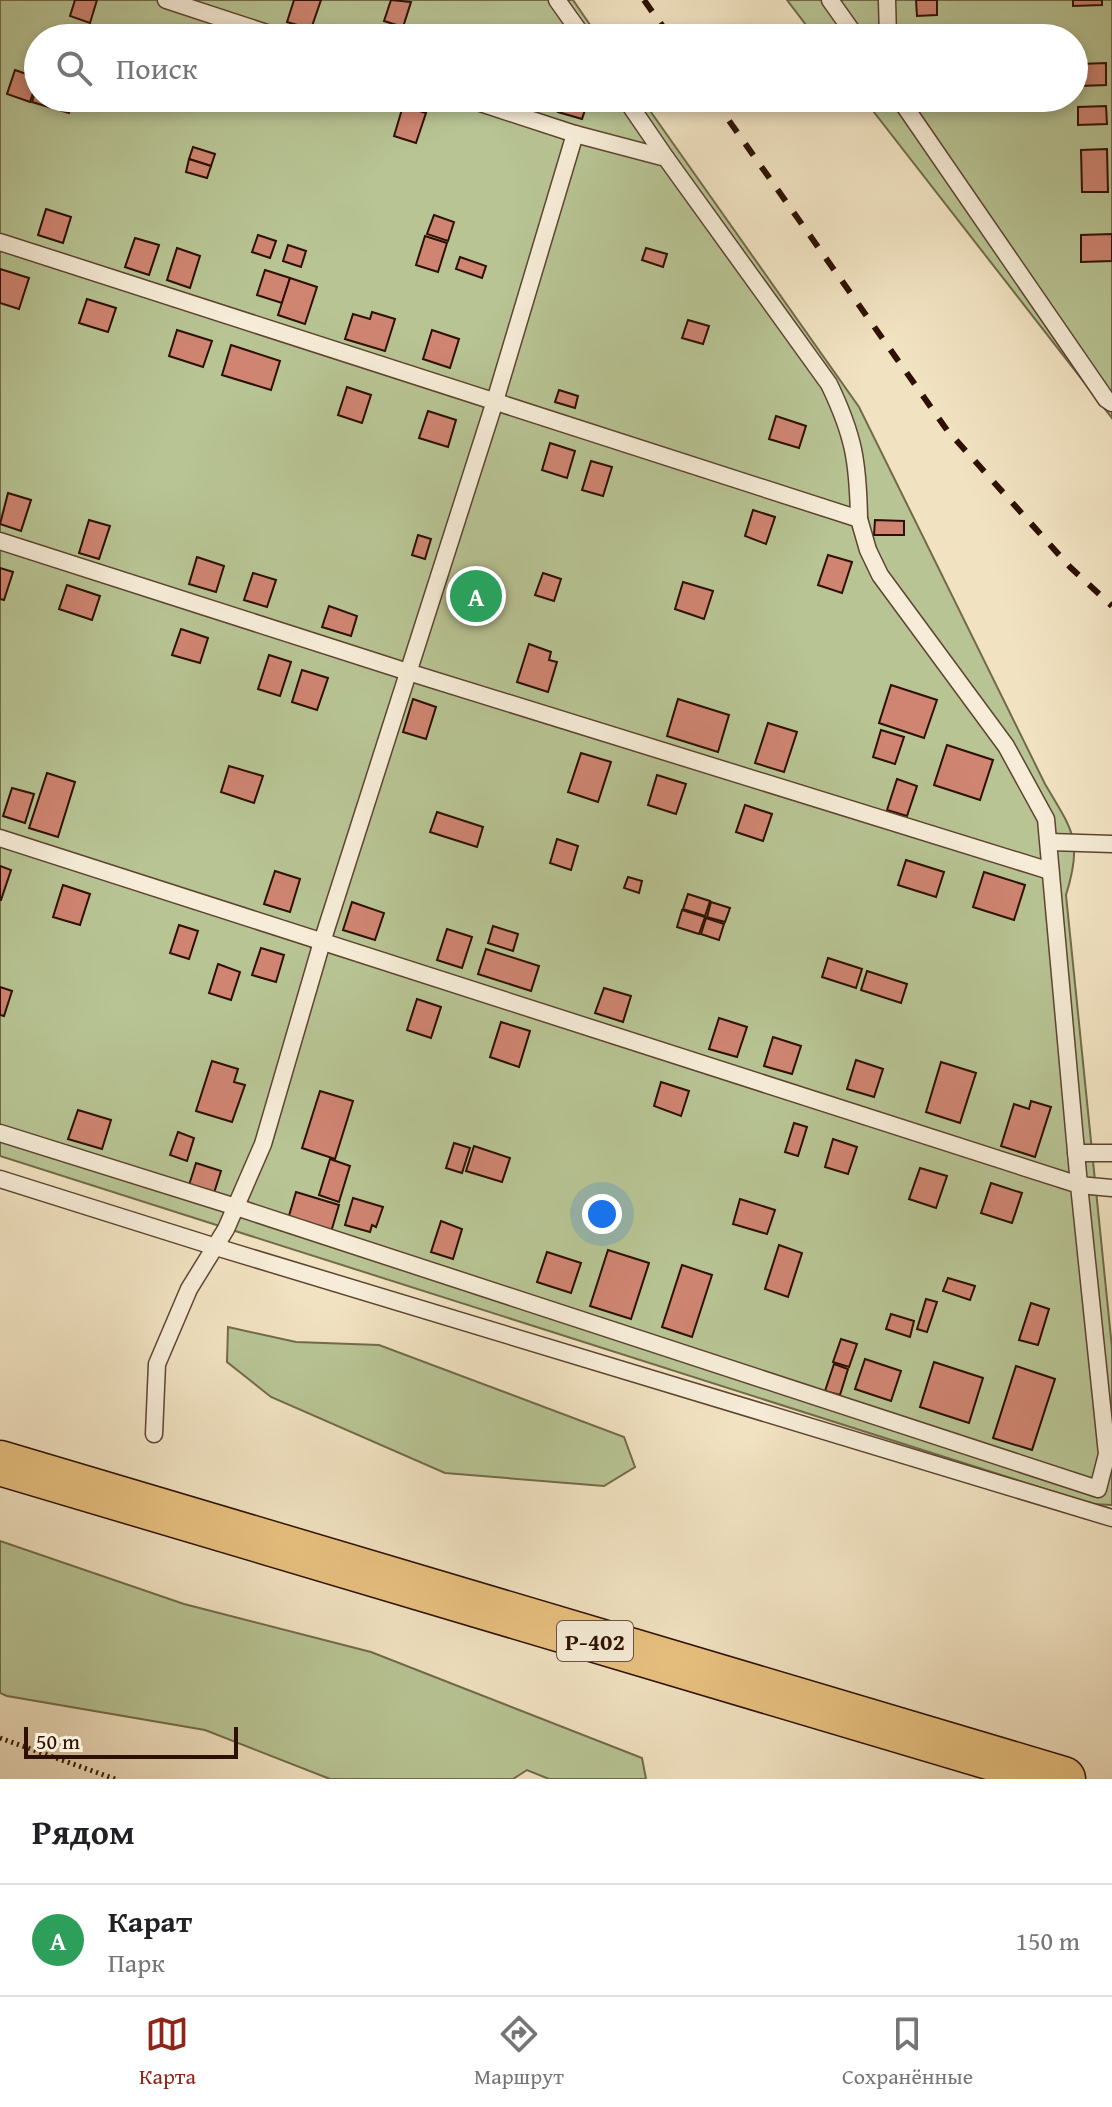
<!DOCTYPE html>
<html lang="ru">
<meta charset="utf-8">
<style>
:root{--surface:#fff;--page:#f2f2f2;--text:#202124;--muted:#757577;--line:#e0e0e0;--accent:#8f2418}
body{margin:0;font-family:"Gentium Book Plus",serif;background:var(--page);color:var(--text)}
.scale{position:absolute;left:24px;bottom:20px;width:214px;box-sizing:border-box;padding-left:8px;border:4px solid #2d1000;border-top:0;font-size:22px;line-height:28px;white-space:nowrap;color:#2d1000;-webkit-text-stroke:6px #f6ecd7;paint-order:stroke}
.you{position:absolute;left:602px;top:1214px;width:28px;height:28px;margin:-20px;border:6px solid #fff;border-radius:50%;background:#1a73e8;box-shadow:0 0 0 12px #1a73e833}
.badge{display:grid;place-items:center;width:52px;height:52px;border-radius:50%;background:var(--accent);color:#fff;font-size:26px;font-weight:700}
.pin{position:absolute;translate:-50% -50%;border:4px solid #fff;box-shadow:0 2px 8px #0006}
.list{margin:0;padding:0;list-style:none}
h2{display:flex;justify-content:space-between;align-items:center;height:104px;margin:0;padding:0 32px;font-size:34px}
h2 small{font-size:26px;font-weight:400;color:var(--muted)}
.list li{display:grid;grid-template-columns:52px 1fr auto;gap:24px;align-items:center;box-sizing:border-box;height:112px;padding:0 32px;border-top:2px solid var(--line)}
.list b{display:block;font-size:30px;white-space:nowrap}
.list p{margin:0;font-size:26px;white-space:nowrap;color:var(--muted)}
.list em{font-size:26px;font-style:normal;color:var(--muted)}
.icon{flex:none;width:44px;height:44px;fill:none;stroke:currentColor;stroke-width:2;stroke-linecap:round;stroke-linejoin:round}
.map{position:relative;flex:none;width:1112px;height:1779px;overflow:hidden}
.search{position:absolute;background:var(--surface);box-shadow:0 4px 12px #0003;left:24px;right:24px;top:24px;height:88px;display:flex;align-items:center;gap:20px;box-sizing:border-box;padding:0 28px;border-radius:44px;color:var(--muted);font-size:30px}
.sheet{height:216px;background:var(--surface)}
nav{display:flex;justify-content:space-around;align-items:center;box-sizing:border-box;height:112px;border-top:2px solid var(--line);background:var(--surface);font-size:22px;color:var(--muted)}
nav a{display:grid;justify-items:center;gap:4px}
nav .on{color:var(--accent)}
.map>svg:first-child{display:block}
.green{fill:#b8c494;stroke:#726a4a;stroke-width:2}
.building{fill:#cf8572;stroke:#2d1000;stroke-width:2}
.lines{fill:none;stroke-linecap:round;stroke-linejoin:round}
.lane-casing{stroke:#5e4430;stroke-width:19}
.primary-casing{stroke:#2d1000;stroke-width:47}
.path{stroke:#2d1000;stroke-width:5;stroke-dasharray:2 4;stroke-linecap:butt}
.lane{stroke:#f6ecd7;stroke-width:16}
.primary{stroke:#e8c180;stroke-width:44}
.rail{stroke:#2d1000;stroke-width:6;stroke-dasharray:14 14;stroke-linecap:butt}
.labels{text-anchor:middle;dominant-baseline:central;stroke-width:6;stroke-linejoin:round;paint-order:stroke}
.shield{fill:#f6ecd7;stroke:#695240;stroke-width:2}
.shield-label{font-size:24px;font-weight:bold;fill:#2d1000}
</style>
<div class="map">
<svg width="1112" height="1779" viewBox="0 0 1112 1779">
<rect width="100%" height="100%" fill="#f1e2c1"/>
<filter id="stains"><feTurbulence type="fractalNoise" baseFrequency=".0025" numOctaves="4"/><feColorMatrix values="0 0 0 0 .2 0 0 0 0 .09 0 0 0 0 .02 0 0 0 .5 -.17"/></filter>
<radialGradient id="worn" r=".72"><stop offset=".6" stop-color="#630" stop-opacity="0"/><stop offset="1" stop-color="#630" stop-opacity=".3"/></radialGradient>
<!-- green -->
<g class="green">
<path d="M0 0H573L599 38H38V98H641L859 407 1045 784C1073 831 1083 841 1066 895L1112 1348V1505L1092 1504 0 1156Z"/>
<path d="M787 0H1112V418L863 98H1074V38H816Z"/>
<path d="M228 1327 296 1342 379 1345 624 1437 635 1467 604 1486 445 1473 271 1397 227 1362Z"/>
<path d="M0 1541 184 1604 371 1652 642 1758 646 1779H549L527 1770 513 1779H330L205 1730 7 1696 0 1693Z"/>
</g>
<!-- building -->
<g class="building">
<path d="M75 0H97L90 23 70 16Z"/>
<path d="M294 0H321L311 29 287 22Z"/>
<path d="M391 0 411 2 403 27 384 21Z"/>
<path d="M916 0H937V15L917 16Z"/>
<path d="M1073 0H1102V5L1073 6Z"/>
<path d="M1106 63V85L1080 86 1079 64Z"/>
<path d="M15 70 38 78 30 102 7 94Z"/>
<path d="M36 89 38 98H63L73 101 69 113 32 102Z"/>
<path d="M563 98H589L582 119 558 112Z"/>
<path d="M403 106 426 113 416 143 394 136Z"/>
<path d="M1106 106 1107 124 1078 125V107Z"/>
<path d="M193 147 215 154 211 166 189 159Z"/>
<path d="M1107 149 1108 192H1082L1081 150Z"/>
<path d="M189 159 211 166 207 178 186 172Z"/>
<path d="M46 209 71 217 63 243 38 235Z"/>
<path d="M434 215 454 222 448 241 427 234Z"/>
<path d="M1112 234V261L1081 262V235Z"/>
<path d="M258 235 276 241 270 258 252 252Z"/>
<path d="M425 236 447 243 438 272 416 265Z"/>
<path d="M135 238 159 245 149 275 125 267Z"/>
<path d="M288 245 306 251 301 267 283 261Z"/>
<path d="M177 248 200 256 190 288 167 280Z"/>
<path d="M646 248 667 254 663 267 642 260Z"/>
<path d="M460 257 486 266 482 278 456 269Z"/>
<path d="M0 269 29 278 19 309 0 303Z"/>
<path d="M265 270 290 278 282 303 257 295Z"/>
<path d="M290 278 317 287 305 324 278 315Z"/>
<path d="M87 299 116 308 108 332 79 323Z"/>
<path d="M372 312 395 319 385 351 345 339 353 314 370 319Z"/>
<path d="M688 320 709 326 703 344 682 338Z"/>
<path d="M177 330 212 341 203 367 169 356Z"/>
<path d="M432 330 459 339 450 368 423 359Z"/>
<path d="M231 345 280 361 271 390 222 375Z"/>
<path d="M347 387 371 395 362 423 338 415Z"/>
<path d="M559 390 578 396 575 408 555 402Z"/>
<path d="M428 411 456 420 448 447 419 438Z"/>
<path d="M776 416 806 426 799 448 769 439Z"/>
<path d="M550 443 575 451 567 478 542 470Z"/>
<path d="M591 461 612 467 603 496 582 490Z"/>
<path d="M8 493 31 500 21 531 0 524Z"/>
<path d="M753 510 775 517 766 544 745 536Z"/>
<path d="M89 520 110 526 99 559 79 553Z"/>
<path d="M875 520 904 521V535H874Z"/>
<path d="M418 535 431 539 425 559 412 555Z"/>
<path d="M828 555 852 562 842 593 818 585Z"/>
<path d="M197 557 224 566 216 592 189 584Z"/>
<path d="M0 568 13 572 4 600 0 599Z"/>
<path d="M253 573 276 580 267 607 244 600Z"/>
<path d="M543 573 561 579 554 601 535 595Z"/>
<path d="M683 582 713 591 704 619 675 609Z"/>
<path d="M67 585 100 596 92 620 59 609Z"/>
<path d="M329 606 357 616 351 636 322 627Z"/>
<path d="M181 629 208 638 200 663 172 655Z"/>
<path d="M529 644 551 652 549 660 557 662 548 692 517 682Z"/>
<path d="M269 655 291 662 280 696 258 689Z"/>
<path d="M302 670 328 678 317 710 292 702Z"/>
<path d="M891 685 937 700 924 738 879 723Z"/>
<path d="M413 699 436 707 426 739 403 732Z"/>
<path d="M678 699 729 715 718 752 667 736Z"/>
<path d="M768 723 797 732 784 772 755 763Z"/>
<path d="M881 730 904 737 895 764 873 757Z"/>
<path d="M947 745 993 760 980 800 934 785Z"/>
<path d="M581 753 611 762 598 802 568 792Z"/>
<path d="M229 766 263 776 254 803 221 792Z"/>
<path d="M47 773 75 782 58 837 29 828Z"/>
<path d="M657 775 686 784 676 814 648 805Z"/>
<path d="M897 779 917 786 907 816 887 810Z"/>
<path d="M12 788 34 794 25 823 3 816Z"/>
<path d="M745 805 772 814 763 841 736 832Z"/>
<path d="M437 812 483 827 477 847 430 832Z"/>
<path d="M557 839 578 846 571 870 550 863Z"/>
<path d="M906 860 944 872 936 897 898 885Z"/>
<path d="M0 866 11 870 1 900H0Z"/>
<path d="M275 871 300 879 290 912 264 904Z"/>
<path d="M984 872 1025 885 1014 920 973 907Z"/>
<path d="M628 877 642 881 639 893 624 888Z"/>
<path d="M63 885 90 894 80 925 53 917Z"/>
<path d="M688 894 710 901 705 916 683 909Z"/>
<path d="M352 902 384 913 375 940 343 930Z"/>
<path d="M711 902 730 908 725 922 707 917Z"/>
<path d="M682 910 705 917 699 934 677 927Z"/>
<path d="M706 918 724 924 719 940 701 934Z"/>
<path d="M179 925 198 931 189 959 170 953Z"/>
<path d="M493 926 518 934 513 951 488 943Z"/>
<path d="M447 929 472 937 462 968 437 960Z"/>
<path d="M261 948 284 955 276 982 252 975Z"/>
<path d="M486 949 539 966 531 991 478 974Z"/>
<path d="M828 958 862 969 856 988 822 977Z"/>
<path d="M218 964 240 972 231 1000 209 993Z"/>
<path d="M867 971 907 984 901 1003 861 990Z"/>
<path d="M0 987 12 991 4 1016 0 1015Z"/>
<path d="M604 988 631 996 623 1022 595 1013Z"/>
<path d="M417 999 441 1007 431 1038 407 1030Z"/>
<path d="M719 1018 747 1027 737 1057 709 1049Z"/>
<path d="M501 1022 530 1031 519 1067 490 1057Z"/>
<path d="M773 1037 801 1046 792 1074 764 1066Z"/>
<path d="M856 1060 883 1069 874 1097 847 1089Z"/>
<path d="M212 1061 238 1069 234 1082 245 1085 232 1122 196 1111Z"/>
<path d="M941 1062 976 1073 960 1123 926 1112Z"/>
<path d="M661 1082 689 1091 681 1116 654 1106Z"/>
<path d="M320 1091 353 1101 335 1159 302 1148Z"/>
<path d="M1031 1101 1051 1107 1035 1157 1001 1146 1014 1104 1029 1109Z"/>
<path d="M78 1110 111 1120 102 1149 68 1139Z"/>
<path d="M794 1123 807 1127 798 1156 785 1152Z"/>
<path d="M178 1132 194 1138 187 1161 170 1155Z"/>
<path d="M833 1139 857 1147 848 1174 825 1167Z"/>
<path d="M454 1143 470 1148 462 1173 446 1168Z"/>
<path d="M474 1146 510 1158 502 1182 466 1171Z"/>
<path d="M330 1159 350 1166 339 1202 319 1195Z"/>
<path d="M196 1163 221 1171 214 1193 189 1185Z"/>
<path d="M920 1168 947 1176 936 1208 909 1199Z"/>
<path d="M991 1183 1022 1193 1012 1223 981 1213Z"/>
<path d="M296 1192 339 1205 331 1232 288 1219Z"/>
<path d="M353 1198 383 1207 376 1227 372 1225 370 1232 345 1225Z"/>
<path d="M740 1199 775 1210 767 1234 733 1224Z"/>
<path d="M441 1221 462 1229 453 1259 431 1252Z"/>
<path d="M779 1245 802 1253 788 1297 765 1289Z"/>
<path d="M608 1250 649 1263 631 1319 590 1306Z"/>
<path d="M547 1252 581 1263 571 1293 537 1282Z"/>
<path d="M682 1265 712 1275 692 1337 662 1327Z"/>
<path d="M948 1278 975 1286 970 1300 943 1291Z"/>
<path d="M926 1299 937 1302 927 1332 917 1329Z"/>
<path d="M1031 1303 1049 1309 1038 1345 1019 1340Z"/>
<path d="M891 1314 914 1321 910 1337 886 1329Z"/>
<path d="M841 1339 857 1344 849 1367 833 1362Z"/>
<path d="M865 1359 901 1371 891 1401 855 1389Z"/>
<path d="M934 1362 983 1378 969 1423 920 1407Z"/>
<path d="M834 1364 848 1369 840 1395 825 1391Z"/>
<path d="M1016 1366 1055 1379 1032 1450 993 1438Z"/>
</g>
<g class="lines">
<defs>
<g id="lane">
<path d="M166 0 282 38"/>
<path d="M557 0 584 38"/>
<path d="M830 0 857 38"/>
<path d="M887 0 888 38"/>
<path d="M465 98 575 134 666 158 829 384C854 436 858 462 859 519"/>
<path d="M625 98 666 158"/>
<path d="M899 98 1106 399 1112 403"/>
<path d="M0 242 859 519 868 550 880 575 1006 746 1046 819 1079 1185 1107 1454 1098 1489 236 1207 0 1133"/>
<path d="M0 541 408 672 1050 871"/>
<path d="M0 838 1079 1185 1112 1188"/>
<path d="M1050 842 1112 844"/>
<path d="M1076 1153H1112"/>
<path d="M0 1179 216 1247 1112 1518"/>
<path d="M154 1434 157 1364 189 1289 226 1229 263 1144 322 942 495 401 575 134"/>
</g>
<path id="primary" d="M0 1463 1063 1779"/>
</defs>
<!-- lane casing -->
<use href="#lane" class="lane-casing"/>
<!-- primary casing -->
<use href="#primary" class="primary-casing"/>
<!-- path -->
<path class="path" d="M0 1738 115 1779"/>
<!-- lane -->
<use href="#lane" class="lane"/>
<!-- primary -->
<use href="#primary" class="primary"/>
<!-- rail -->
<g class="rail">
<path d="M644 0 671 38"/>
<path d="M713 98 947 430 1070 567 1112 606"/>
</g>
</g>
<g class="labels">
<!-- shield labels -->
<rect class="shield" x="557" y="1621" width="76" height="40" rx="6"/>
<g class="shield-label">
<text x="595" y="1641">Р-402</text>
</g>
</g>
<rect width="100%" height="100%" filter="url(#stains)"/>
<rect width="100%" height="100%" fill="url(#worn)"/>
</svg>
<div class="scale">50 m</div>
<div class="you"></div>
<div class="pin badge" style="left:476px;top:596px;background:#2e9e5b">A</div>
<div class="search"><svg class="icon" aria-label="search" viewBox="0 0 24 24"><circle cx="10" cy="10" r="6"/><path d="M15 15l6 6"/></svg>Поиск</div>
</div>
<section class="sheet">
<h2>Рядом<small></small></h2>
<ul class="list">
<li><span class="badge" style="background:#2e9e5b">A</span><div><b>Карат</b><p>Парк</p></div><em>150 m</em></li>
</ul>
</section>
<nav>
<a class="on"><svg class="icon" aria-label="map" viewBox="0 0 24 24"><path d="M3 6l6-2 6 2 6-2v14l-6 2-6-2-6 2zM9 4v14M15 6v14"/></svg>Карта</a>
<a><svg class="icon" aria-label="directions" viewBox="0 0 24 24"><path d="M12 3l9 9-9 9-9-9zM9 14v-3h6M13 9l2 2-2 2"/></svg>Маршрут</a>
<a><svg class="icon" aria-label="saved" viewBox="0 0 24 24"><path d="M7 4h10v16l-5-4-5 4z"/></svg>Сохранённые</a>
</nav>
